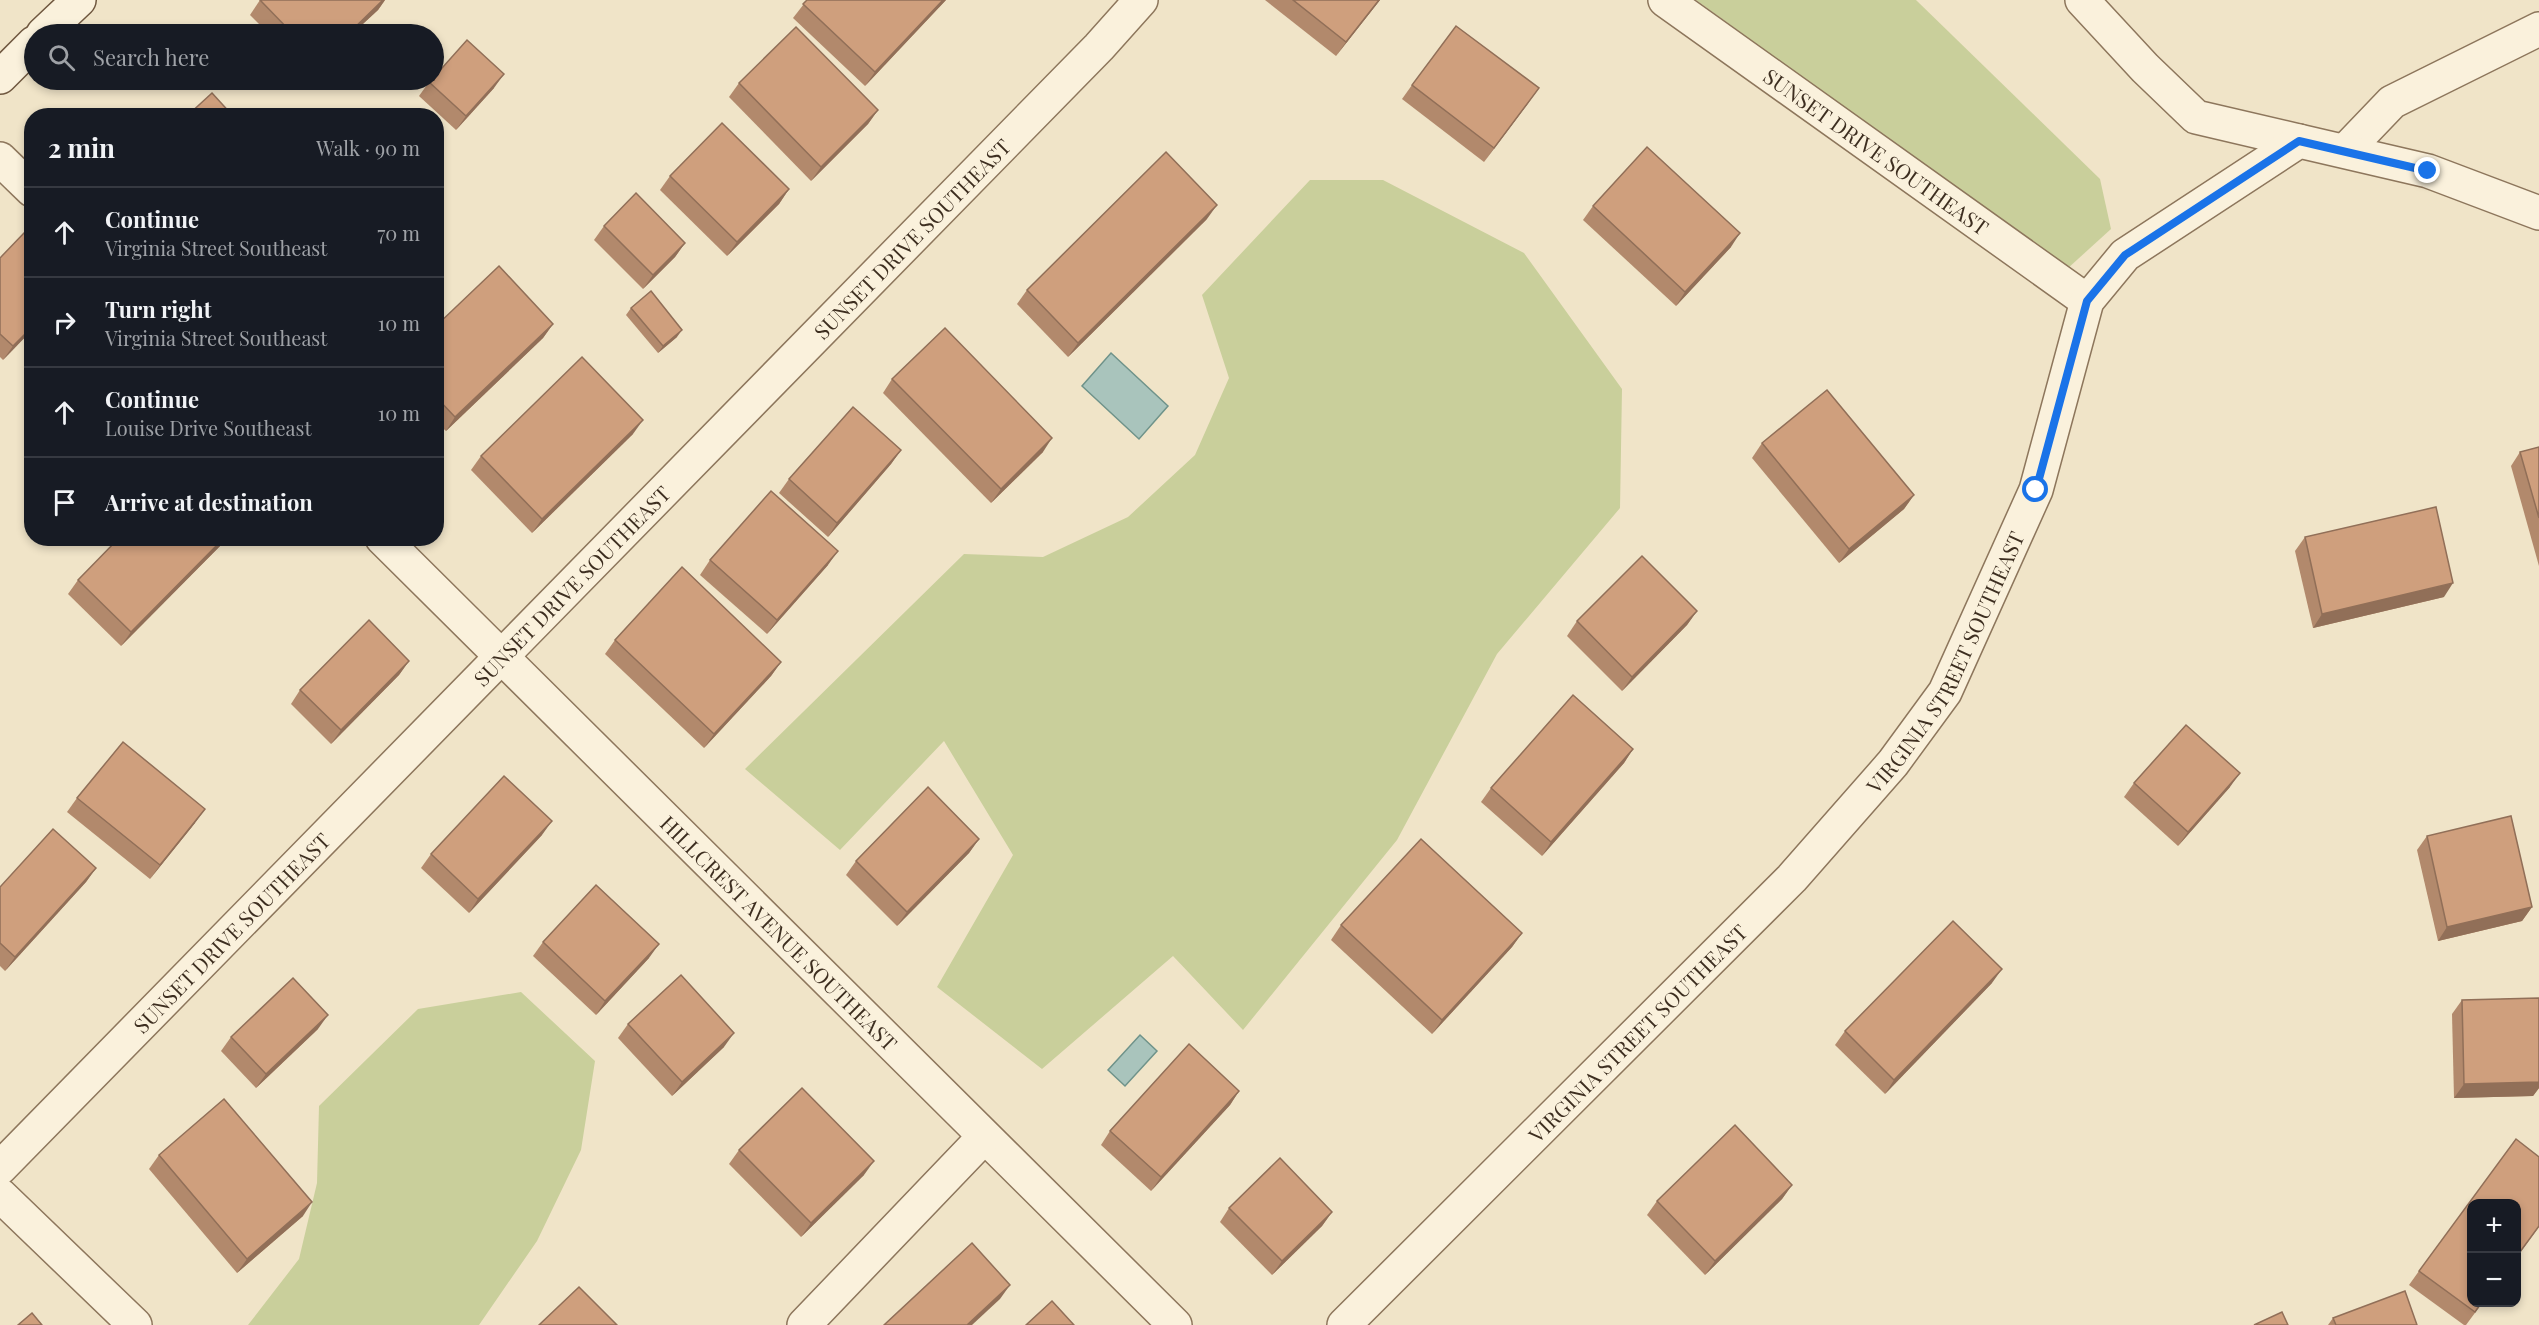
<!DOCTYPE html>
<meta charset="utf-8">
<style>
:root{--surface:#171b24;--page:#20242c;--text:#f1f3f6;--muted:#9ea1a6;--line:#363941}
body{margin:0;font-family:"Playfair Display",serif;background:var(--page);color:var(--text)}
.controls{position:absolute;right:18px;bottom:18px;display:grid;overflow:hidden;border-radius:12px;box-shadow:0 3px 9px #0003}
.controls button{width:54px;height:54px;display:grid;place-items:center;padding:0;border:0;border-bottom:2px solid var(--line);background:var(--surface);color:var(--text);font:30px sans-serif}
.stop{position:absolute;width:18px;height:18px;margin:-14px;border:4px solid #1a73e8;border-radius:50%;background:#fff}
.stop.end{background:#1a73e8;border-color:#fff;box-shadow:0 2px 6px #0008}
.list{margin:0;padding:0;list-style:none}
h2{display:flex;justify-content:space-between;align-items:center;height:78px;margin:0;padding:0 24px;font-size:26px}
h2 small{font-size:20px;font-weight:400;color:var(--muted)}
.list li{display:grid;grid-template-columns:39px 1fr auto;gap:18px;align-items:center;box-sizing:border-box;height:90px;padding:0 24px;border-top:2px solid var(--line)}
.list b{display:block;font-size:22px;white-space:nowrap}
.list p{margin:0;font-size:20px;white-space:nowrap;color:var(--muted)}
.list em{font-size:20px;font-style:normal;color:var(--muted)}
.icon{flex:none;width:33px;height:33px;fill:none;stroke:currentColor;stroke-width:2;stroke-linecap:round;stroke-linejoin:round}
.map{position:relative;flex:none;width:2539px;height:1325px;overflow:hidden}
.search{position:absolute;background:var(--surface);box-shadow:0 3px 9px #0003;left:24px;top:24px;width:420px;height:66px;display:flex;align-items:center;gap:15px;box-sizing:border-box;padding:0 21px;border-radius:33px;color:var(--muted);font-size:22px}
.panel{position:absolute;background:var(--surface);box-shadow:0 3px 9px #0003;left:24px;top:108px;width:420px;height:438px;border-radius:24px}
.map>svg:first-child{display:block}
.green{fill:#c9cf9b}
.water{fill:#a9c4bc;stroke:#6f938a;stroke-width:1.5}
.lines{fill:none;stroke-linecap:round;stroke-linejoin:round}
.street-casing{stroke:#8d765c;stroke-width:36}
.secondary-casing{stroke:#6f573f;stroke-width:36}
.street{stroke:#faf1dc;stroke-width:33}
.secondary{stroke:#faf1dc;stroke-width:33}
.wall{fill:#b2896c}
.shaded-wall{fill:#916f58}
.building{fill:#cf9f7d;stroke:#916f58;stroke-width:1.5}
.route{stroke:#1a73e8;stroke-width:8}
.labels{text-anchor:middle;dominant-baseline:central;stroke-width:5;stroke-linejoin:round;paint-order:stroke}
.street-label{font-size:21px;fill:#3d2e20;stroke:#f7eed8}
</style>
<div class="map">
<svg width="2539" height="1325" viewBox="0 0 2539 1325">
<rect width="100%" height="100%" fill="#f0e4c8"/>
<!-- green -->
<g class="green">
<path d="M1696 0H1916L2100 179 2111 229 2067 269Z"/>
<path d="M1310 180H1383L1524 253 1622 389 1620 508 1497 654 1397 840 1243 1030 1173 956 1042 1069 937 987 1013 855 944 741 840 850 745 769 964 554 1043 557 1128 517 1195 455 1229 378 1202 295Z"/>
<path d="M521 992 595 1061 581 1150 537 1241 479 1325H248L299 1259 317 1183 319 1106 418 1009Z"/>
</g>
<!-- water -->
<g class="water">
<path d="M1111 353 1168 406 1139 439 1082 386Z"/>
<path d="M1140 1035 1157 1051 1125 1086 1108 1070Z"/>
</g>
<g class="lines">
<defs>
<g id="street">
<path id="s1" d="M1665 0 2087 301"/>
<path d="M2082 0 2145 68 2196 117 2299 141"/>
<path d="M2346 150 2392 102 2539 29"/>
<path d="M0 159 32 190"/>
<path id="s2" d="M382 538 1175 1325"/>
<path id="s3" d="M0 1168 1099 47 1141 0"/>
<path d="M0 1195 135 1325"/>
<path d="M804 1325 984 1137"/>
<path id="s4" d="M1344 1325 1792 878 1893 763 1945 692 2036 490 2087 301 2125 255 2299 141 2428 171 2539 213"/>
</g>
<g id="secondary">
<path d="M43 34 79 0"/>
<path d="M0 77 34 43"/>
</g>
</defs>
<!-- street casing -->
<use href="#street" class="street-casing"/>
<!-- secondary casing -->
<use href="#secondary" class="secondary-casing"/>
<!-- street -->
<use href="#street" class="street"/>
<!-- secondary -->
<use href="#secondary" class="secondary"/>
</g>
<!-- wall -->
<g class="wall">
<path d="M260 0H385L378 10 352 34H269L250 15Z"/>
<path d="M807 0H946L865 86 793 18Z"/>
<path d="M1265 0H1380L1336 56Z"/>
<path d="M429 82 494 88 456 130 419 96Z"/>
<path d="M739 83 878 110 868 124 811 181 729 97Z"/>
<path d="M1412 85 1529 102 1484 162 1402 99Z"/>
<path d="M670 176 789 189 779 204 727 256 660 190Z"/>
<path d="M1593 206 1731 247 1676 306 1583 220Z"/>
<path d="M1207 219 1068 357 1017 304 1027 290Z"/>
<path d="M604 226 685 243 675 257 643 289 594 240Z"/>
<path d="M0 258 32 330 3 360 0 357Z"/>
<path d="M631 308 677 337 658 353 626 315Z"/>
<path d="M553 324 543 338 446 431 436 422V326Z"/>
<path d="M892 379 1043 452 991 503 883 393Z"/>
<path d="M633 434 532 533 471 470 481 456Z"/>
<path d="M1762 443 1914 495 1904 509 1839 563 1752 458Z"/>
<path d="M2539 447V566L2511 466 2520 452Z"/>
<path d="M901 450 891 464 828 537 779 493 789 479Z"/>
<path d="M2305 537 2444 597 2313 628 2295 551Z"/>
<path d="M228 538 121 646 68 594 78 580Z"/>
<path d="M710 560 828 565 767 634 700 575Z"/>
<path d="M1697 611 1687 625 1622 691 1567 636 1577 621Z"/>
<path d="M615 640 781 662 771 676 704 748 605 654Z"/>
<path d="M409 661 399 675 331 744 291 704 300 690Z"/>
<path d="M1633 749 1624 763 1542 856 1481 802 1491 788Z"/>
<path d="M2134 783 2230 787 2178 846 2124 797Z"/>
<path d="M77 798 195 823 150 879 67 812Z"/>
<path d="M542 835 469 913 421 868 431 854Z"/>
<path d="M2427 836 2532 907 2522 921 2438 941 2417 850Z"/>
<path d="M979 839 969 853 897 926 846 875 856 861Z"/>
<path d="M96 868 86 882 5 971 0 966V887Z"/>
<path d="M1341 925 1522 933 1512 947 1432 1034 1331 940Z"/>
<path d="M543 942 649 958 596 1015 533 956Z"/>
<path d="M1992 983 1885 1094 1835 1045 1845 1031Z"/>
<path d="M2539 998V1088L2533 1096 2454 1098 2452 1014 2462 1000Z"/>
<path d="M628 1024 724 1047 672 1096 618 1038Z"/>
<path d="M318 1029 256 1088 221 1051 231 1037Z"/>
<path d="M1239 1091 1230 1105 1151 1191 1101 1145 1110 1131Z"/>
<path d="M739 1150 864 1175 801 1237 729 1164Z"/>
<path d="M159 1155 303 1216 237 1273 149 1169Z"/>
<path d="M2539 1157V1227L2517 1257V1203L2483 1302 2466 1325H2464L2409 1285 2419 1271Z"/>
<path d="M1792 1185 1782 1199 1705 1275 1647 1215 1657 1201Z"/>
<path d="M1229 1208 1332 1212 1322 1226 1272 1275 1220 1222Z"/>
<path d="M2333 1318 2417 1325H2328Z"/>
</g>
<!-- shaded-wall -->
<g class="shaded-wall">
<path d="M383 0H385L378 10 352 34H348Z"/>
<path d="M943 0H946L865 86 875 72Z"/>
<path d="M1379 0H1380L1336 56 1346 42Z"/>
<path d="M504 74 494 88 456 130 466 116Z"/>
<path d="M1539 88 1529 102 1484 162 1494 148Z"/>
<path d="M878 110 868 124 811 181 821 167Z"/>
<path d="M789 189 779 204 727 256 737 242Z"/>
<path d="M1217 205 1207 219 1068 357 1078 343Z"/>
<path d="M1740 233 1731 247 1676 306 1685 292Z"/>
<path d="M685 243 675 257 643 289 653 275Z"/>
<path d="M553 324 543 338 446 431 455 417Z"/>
<path d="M32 327V330L3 360 13 346Z"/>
<path d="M682 330 677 337 658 353 663 346Z"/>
<path d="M643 420 633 434 532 533 542 519Z"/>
<path d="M1052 438 1043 452 991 503 1001 489Z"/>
<path d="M901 450 891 464 828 537 837 523Z"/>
<path d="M1914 495 1904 509 1839 563 1849 549Z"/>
<path d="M224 538H228L121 646 131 632Z"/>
<path d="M838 551 828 565 767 634 777 620Z"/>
<path d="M2453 583 2444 597 2313 628 2322 614Z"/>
<path d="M1697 611 1687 625 1622 691 1632 677Z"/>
<path d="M409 661 399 675 331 744 341 730Z"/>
<path d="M781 662 771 676 704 748 714 734Z"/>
<path d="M1633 749 1624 763 1542 856 1551 842Z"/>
<path d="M2240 773 2230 787 2178 846 2188 832Z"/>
<path d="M205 809 195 823 150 879 160 865Z"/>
<path d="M552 821 542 835 469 913 478 899Z"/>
<path d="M979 839 969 853 897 926 907 912Z"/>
<path d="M96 868 86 882 5 971 15 957Z"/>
<path d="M2532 907 2522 921 2438 941 2447 927Z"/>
<path d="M1522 933 1512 947 1432 1034 1442 1020Z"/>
<path d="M659 944 649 958 596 1015 605 1001Z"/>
<path d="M2002 969 1992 983 1885 1094 1894 1080Z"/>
<path d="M328 1015 318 1029 256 1088 266 1074Z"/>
<path d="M734 1033 724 1047 672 1096 682 1082Z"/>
<path d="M2539 1082V1088L2533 1096 2454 1098 2464 1084Z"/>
<path d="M1239 1091 1230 1105 1151 1191 1161 1177Z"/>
<path d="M874 1161 864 1175 801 1237 811 1223Z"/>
<path d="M1792 1185 1782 1199 1705 1275 1715 1261Z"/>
<path d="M312 1202 303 1216 237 1273 247 1259Z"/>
<path d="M1332 1212 1322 1226 1272 1275 1282 1261Z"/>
<path d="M1010 1285 1000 1299 972 1325H967Z"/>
</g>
<!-- building -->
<g class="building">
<path d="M260 0H383L348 34H293Z"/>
<path d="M807 0H943L875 72 803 4Z"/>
<path d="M1293 0H1379L1346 42Z"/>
<path d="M1456 26 1539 88 1494 148 1412 85Z"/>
<path d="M796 27 878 110 821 167 739 83Z"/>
<path d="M467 40 504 74 466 116 429 82 431 80H434V77Z"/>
<path d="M212 93 233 116H187Z"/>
<path d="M722 123 789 189 737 242 670 176Z"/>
<path d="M1647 147 1740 233 1685 292 1593 206Z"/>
<path d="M1166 152 1217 205 1078 343 1027 290Z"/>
<path d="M636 193 685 243 653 275 604 226Z"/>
<path d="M24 233 32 240V327L13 346 0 334V258Z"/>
<path d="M499 266 553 324 455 417 436 397V326Z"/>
<path d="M651 291 682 330 663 346 631 308Z"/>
<path d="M945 328 1052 438 1001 489 892 379Z"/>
<path d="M582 357 643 420 542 519 481 456Z"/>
<path d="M1827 390 1914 495 1849 549 1762 443Z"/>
<path d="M853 407 901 450 837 523 789 479Z"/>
<path d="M2539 447V518L2520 452Z"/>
<path d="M771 491 838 551 777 620 710 560Z"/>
<path d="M2436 507 2453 583 2322 614 2305 537Z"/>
<path d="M119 538H224L131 632 78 580Z"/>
<path d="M1642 556 1697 611 1632 677 1577 621Z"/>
<path d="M682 567 781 662 714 734 615 640Z"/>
<path d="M369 620 409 661 341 730 300 690Z"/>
<path d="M1573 695 1633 749 1551 842 1491 788Z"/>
<path d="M2186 725 2240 773 2188 832 2134 783Z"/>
<path d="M123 742 205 809 160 865 77 798Z"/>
<path d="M504 776 552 821 478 899 431 854Z"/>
<path d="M928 787 979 839 907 912 856 861Z"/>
<path d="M2511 816 2532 907 2447 927 2427 836Z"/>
<path d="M53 829 96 868 15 957 0 943V887Z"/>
<path d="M1421 839 1522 933 1442 1020 1341 925Z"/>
<path d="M596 885 659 944 605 1001 543 942Z"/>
<path d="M1953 921 2002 969 1894 1080 1845 1031Z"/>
<path d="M681 975 734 1033 682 1082 628 1024Z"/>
<path d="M293 978 328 1015 266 1074 231 1037Z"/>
<path d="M2539 998V1082L2464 1084 2462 1000Z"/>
<path d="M1189 1044 1239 1091 1161 1177 1110 1131Z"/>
<path d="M802 1088 874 1161 811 1223 739 1150Z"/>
<path d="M224 1099 312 1202 247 1259 159 1155Z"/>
<path d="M1735 1125 1792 1185 1715 1261 1657 1201Z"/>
<path d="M2516 1139 2539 1157V1226L2517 1256V1203H2472V1302H2482L2475 1312 2419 1271Z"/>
<path d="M1280 1158 1332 1212 1282 1261 1229 1208Z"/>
<path d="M972 1243 1010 1285 967 1325H884Z"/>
<path d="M579 1287 617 1325H539Z"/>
<path d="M2405 1291 2417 1325H2336L2333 1318Z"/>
<path d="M1052 1301 1074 1325H1026Z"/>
<path d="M2282 1312 2288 1325H2254Z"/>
<path d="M32 1313 42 1325H18Z"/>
</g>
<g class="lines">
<!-- route -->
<path class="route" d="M2036 490 2087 301 2125 255 2299 141 2428 171"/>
</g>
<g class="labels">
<!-- street labels -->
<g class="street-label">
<text stroke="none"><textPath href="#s1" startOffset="260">SUNSET DRIVE SOUTHEAST</textPath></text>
<text stroke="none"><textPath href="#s3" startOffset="1302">SUNSET DRIVE SOUTHEAST</textPath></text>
<text stroke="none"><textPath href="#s3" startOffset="816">SUNSET DRIVE SOUTHEAST</textPath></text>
<text stroke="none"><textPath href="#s4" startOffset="900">VIRGINIA STREET SOUTHEAST</textPath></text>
<text stroke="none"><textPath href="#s3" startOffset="330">SUNSET DRIVE SOUTHEAST</textPath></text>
<text stroke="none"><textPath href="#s2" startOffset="560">HILLCREST AVENUE SOUTHEAST</textPath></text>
<text stroke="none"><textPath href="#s4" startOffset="414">VIRGINIA STREET SOUTHEAST</textPath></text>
</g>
</g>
</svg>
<div class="controls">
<button>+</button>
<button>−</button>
</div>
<div class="stop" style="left:2036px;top:490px"></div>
<div class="stop end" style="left:2428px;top:171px"></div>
<div class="search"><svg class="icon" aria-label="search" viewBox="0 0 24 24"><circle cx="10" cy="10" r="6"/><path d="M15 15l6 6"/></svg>Search here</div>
<section class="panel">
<h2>2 min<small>Walk · 90 m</small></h2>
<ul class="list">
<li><svg class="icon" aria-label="ahead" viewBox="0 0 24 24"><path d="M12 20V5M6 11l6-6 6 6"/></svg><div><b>Continue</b><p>Virginia Street Southeast</p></div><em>70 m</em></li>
<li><svg class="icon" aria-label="right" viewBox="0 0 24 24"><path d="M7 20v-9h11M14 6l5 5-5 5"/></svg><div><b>Turn right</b><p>Virginia Street Southeast</p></div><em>10 m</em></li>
<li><svg class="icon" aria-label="ahead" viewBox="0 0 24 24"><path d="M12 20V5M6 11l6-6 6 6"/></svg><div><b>Continue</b><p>Louise Drive Southeast</p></div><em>10 m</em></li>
<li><svg class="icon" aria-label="arrive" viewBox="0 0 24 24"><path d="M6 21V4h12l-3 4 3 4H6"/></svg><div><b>Arrive at destination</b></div></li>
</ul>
</section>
</div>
